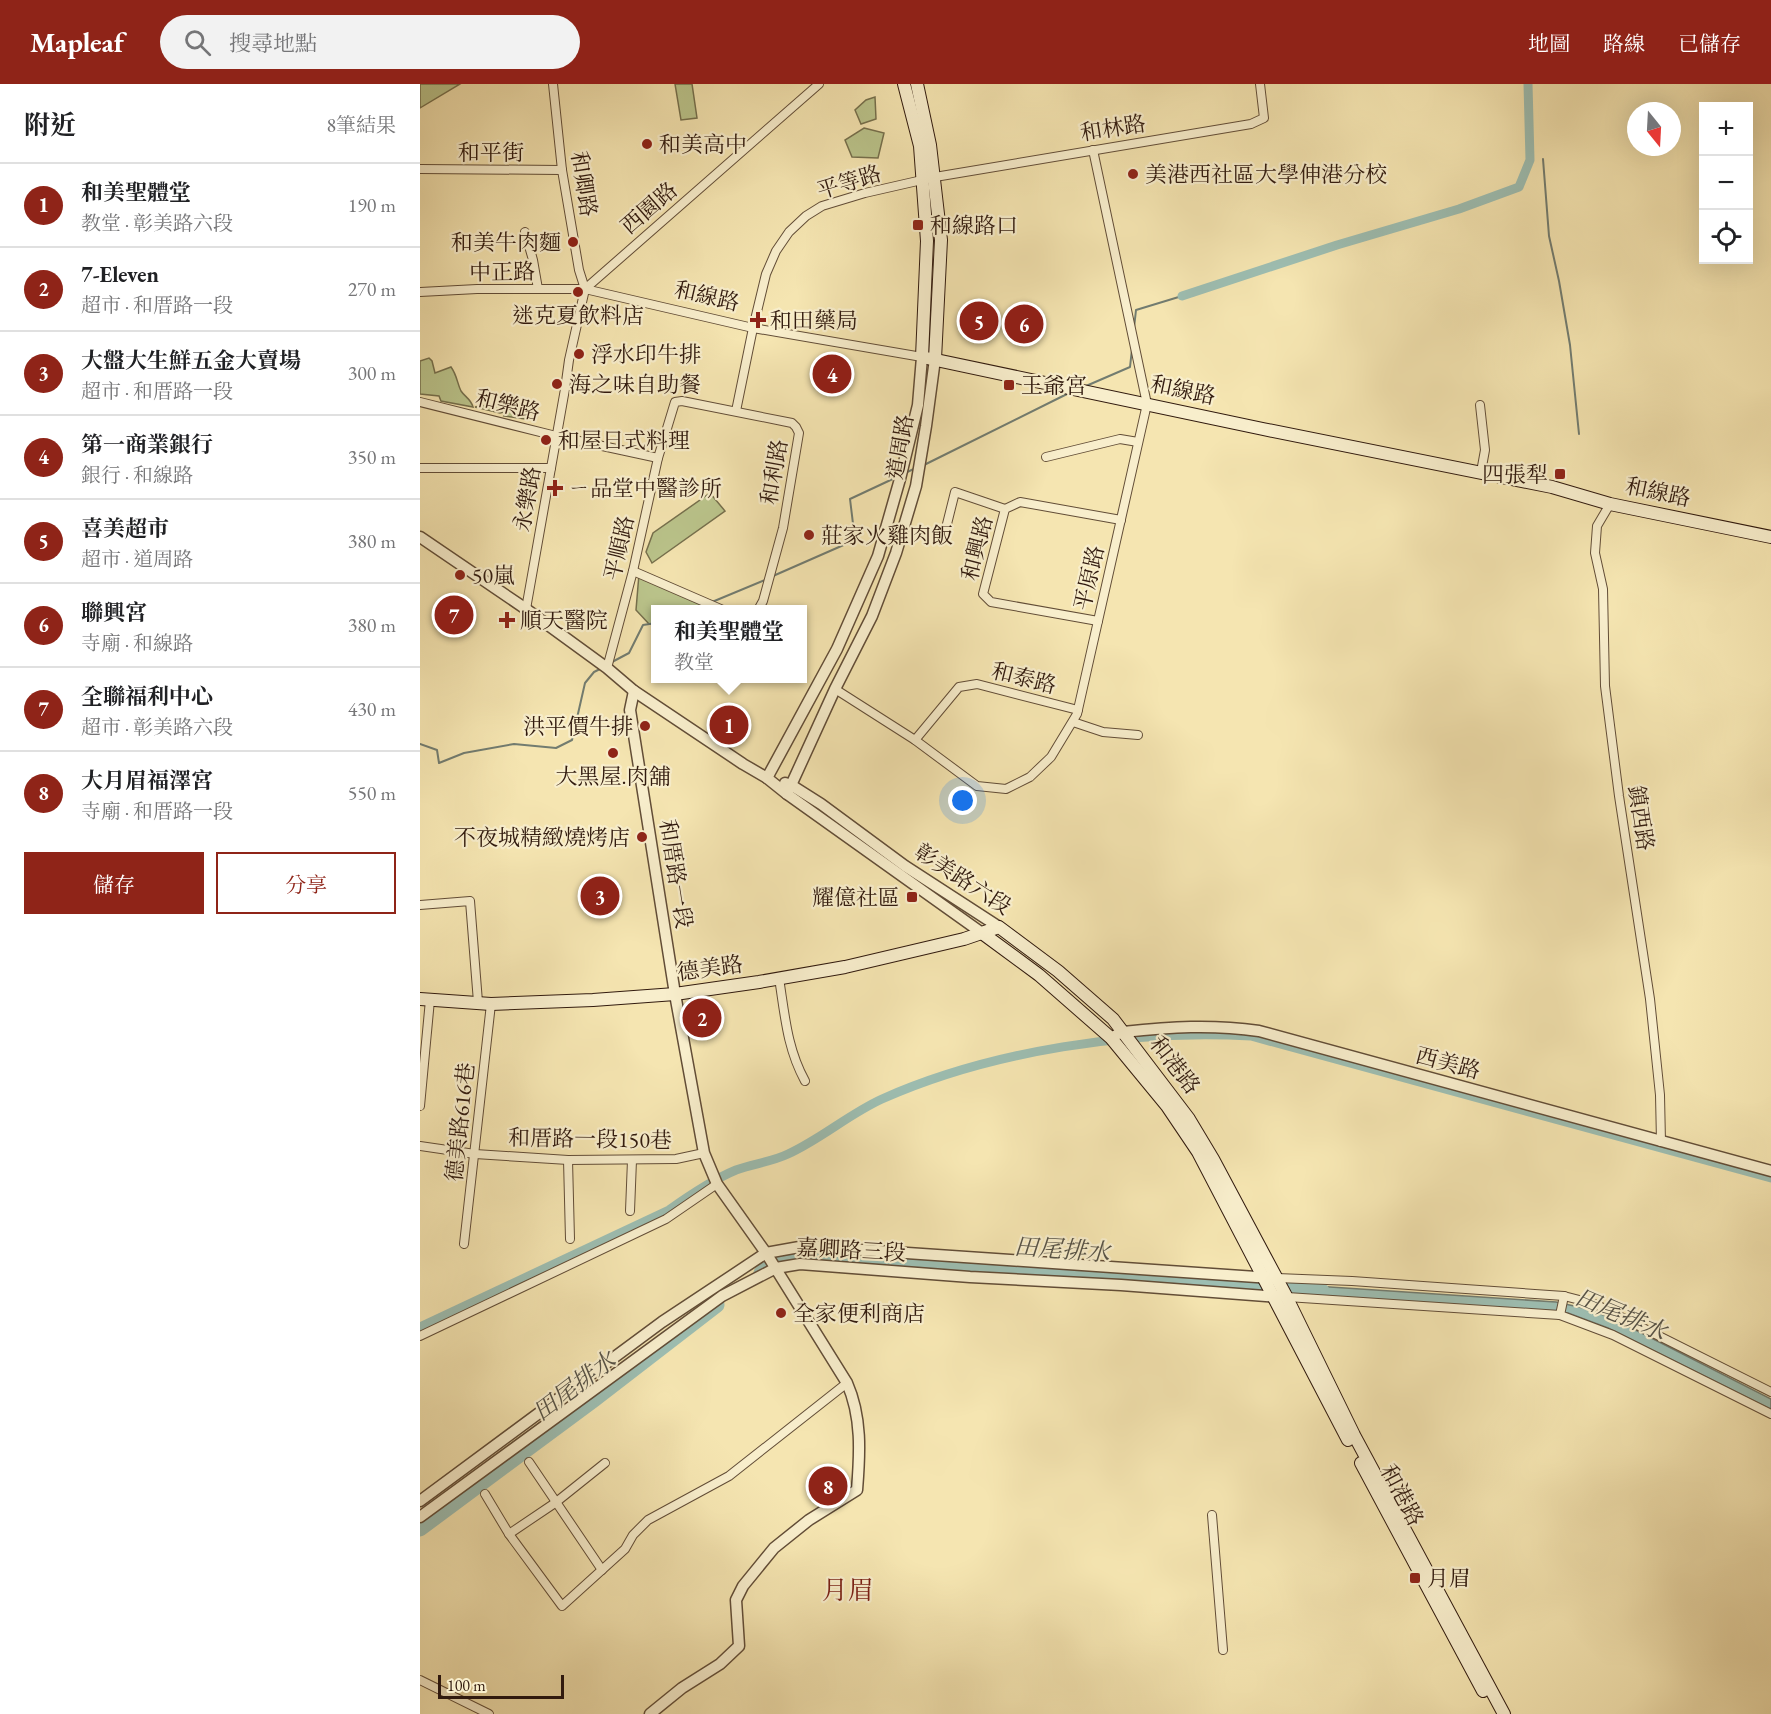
<!DOCTYPE html>
<html lang="zh-TW">
<meta charset="utf-8">
<style>
:root{--surface:#fff;--page:#f2f2f2;--text:#202124;--muted:#757577;--line:#e0e0e0;--accent:#8f2418}
body{margin:0;font-family:"EB Garamond","Noto Serif TC",serif;background:var(--page);color:var(--text)}
.controls{position:absolute;right:18px;top:18px;display:grid;overflow:hidden;border-radius:0px;box-shadow:0 6px 24px #0002}
.controls button{width:54px;height:54px;display:grid;place-items:center;padding:0;border:0;border-bottom:2px solid var(--line);background:var(--surface);color:var(--text);font:30px sans-serif}
.compass{position:absolute;left:1207px;top:18px;width:54px;height:54px;border-radius:50%;background:var(--surface);box-shadow:0 6px 24px #0002;rotate:162deg}
.scale{position:absolute;left:18px;bottom:15px;width:126px;box-sizing:border-box;padding-left:6px;border:3px solid #311a0e;border-top:0;font-size:16px;line-height:21px;white-space:nowrap;color:#311a0e;-webkit-text-stroke:4px #f8eecc;paint-order:stroke}
.you{position:absolute;left:543px;top:717px;width:21px;height:21px;margin:-15px;border:4px solid #fff;border-radius:50%;background:#1a73e8;box-shadow:0 0 0 9px #1a73e833}
.badge{display:grid;place-items:center;width:39px;height:39px;border-radius:50%;background:var(--accent);color:#fff;font-size:20px;font-weight:700}
.pin{position:absolute;translate:-50% -50%;border:3px solid #fff;box-shadow:0 2px 6px #0006}
.popup{position:absolute;left:231px;top:521px;width:156px;height:78px;box-sizing:border-box;display:grid;place-content:center;border-radius:0px;background:var(--surface);filter:drop-shadow(0 2px 4px #0005);font-size:20px;white-space:nowrap;color:var(--muted)}
.popup b{font-size:22px;color:var(--text)}
.popup::after{content:'';position:absolute;left:50%;top:100%;margin-left:-12px;border:12px solid transparent;border-top-color:var(--surface)}
.list{margin:0;padding:0;list-style:none}
h2{display:flex;justify-content:space-between;align-items:center;height:78px;margin:0;padding:0 24px;font-size:26px}
h2 small{font-size:20px;font-weight:400;color:var(--muted)}
.list li{display:grid;grid-template-columns:39px 1fr auto;gap:18px;align-items:center;box-sizing:border-box;height:84px;padding:0 24px;border-top:2px solid var(--line)}
.list b{display:block;font-size:22px;white-space:nowrap}
.list p{margin:0;font-size:20px;white-space:nowrap;color:var(--muted)}
.list em{font-size:20px;font-style:normal;color:var(--muted)}
.actions{display:flex;gap:12px;padding:18px 24px}
.actions a{flex:1;padding:14px 0;border:2px solid var(--accent);border-radius:0px;text-align:center;font-size:21px;color:var(--accent)}
.actions .main{background:var(--accent);color:#fff}
.icon{flex:none;width:33px;height:33px;fill:none;stroke:currentColor;stroke-width:2;stroke-linecap:round;stroke-linejoin:round}
.map{position:relative;flex:none;width:1351px;height:1630px;overflow:hidden}
header{display:flex;align-items:center;gap:36px;box-sizing:border-box;height:84px;padding:0 30px;background:var(--accent);color:#fff}
header strong{font-size:28px}
nav{display:flex;gap:33px;margin-inline-start:auto;font-size:21px}
.search{width:420px;height:54px;background:var(--page);display:flex;align-items:center;gap:15px;box-sizing:border-box;padding:0 21px;border-radius:33px;color:var(--muted);font-size:22px}
main{display:flex}
aside{flex:1;background:var(--surface)}
.map>svg:first-child{display:block}
.green{fill:#bbc58c;stroke:#76704d;stroke-width:1.5}
.water{fill:#9dbeb2;stroke:#727c70;stroke-width:1.5}
.lines{fill:none;stroke-linecap:round;stroke-linejoin:round}
.stream{stroke:#727c70;stroke-width:2}
.canal{stroke:#9dbeb2;stroke-width:9}
.river{stroke:#9dbeb2;stroke-width:15}
.minor-casing{stroke:#624d37;stroke-width:10}
.tertiary-casing{stroke:#624d37;stroke-width:13}
.secondary-casing{stroke:#311a0e;stroke-width:14}
.minor{stroke:#f8eecc;stroke-width:8}
.tertiary{stroke:#f8eecc;stroke-width:10}
.secondary{stroke:#f8eecc;stroke-width:12}
.poi-dot{fill:#8f2418;stroke:#f8eecc;stroke-width:2}
.labels{text-anchor:middle;dominant-baseline:central;stroke-width:4.5;stroke-linejoin:round;paint-order:stroke}
.street-label{font-size:22px;fill:#311a0e;stroke:#f8eecc}
.poi-label{font-size:22px;fill:#311a0e;stroke:#f8eecc;text-anchor:start}
.water-label{font-size:24px;font-style:italic;fill:#575347;stroke:#f8eecc}
.quarter-label{font-size:26px;fill:#7a1f14;stroke:#f8eecc}
</style>
<header>
<strong>Mapleaf</strong>
<div class="search"><svg class="icon" aria-label="search" viewBox="0 0 24 24"><circle cx="10" cy="10" r="6"/><path d="M15 15l6 6"/></svg>搜尋地點</div>
<nav><a>地圖</a><a>路線</a><a>已儲存</a></nav>
</header>
<main>
<aside>
<h2>附近<small>8筆結果</small></h2>
<ul class="list">
<li><span class="badge">1</span><div><b>和美聖體堂</b><p>教堂 · 彰美路六段</p></div><em>190 m</em></li>
<li><span class="badge">2</span><div><b>7-Eleven</b><p>超市 · 和厝路一段</p></div><em>270 m</em></li>
<li><span class="badge">3</span><div><b>大盤大生鮮五金大賣場</b><p>超市 · 和厝路一段</p></div><em>300 m</em></li>
<li><span class="badge">4</span><div><b>第一商業銀行</b><p>銀行 · 和線路</p></div><em>350 m</em></li>
<li><span class="badge">5</span><div><b>喜美超市</b><p>超市 · 道周路</p></div><em>380 m</em></li>
<li><span class="badge">6</span><div><b>聯興宮</b><p>寺廟 · 和線路</p></div><em>380 m</em></li>
<li><span class="badge">7</span><div><b>全聯福利中心</b><p>超市 · 彰美路六段</p></div><em>430 m</em></li>
<li><span class="badge">8</span><div><b>大月眉福澤宮</b><p>寺廟 · 和厝路一段</p></div><em>550 m</em></li>
</ul>
<div class="actions"><a class="main">儲存</a><a>分享</a></div>
</aside>
<div class="map">
<svg width="1351" height="1630" viewBox="0 0 1351 1630">
<rect width="100%" height="100%" fill="#f5e5b1"/>
<filter id="stains"><feTurbulence type="fractalNoise" baseFrequency=".00333" numOctaves="4"/><feColorMatrix values="0 0 0 0 .2 0 0 0 0 .09 0 0 0 0 .02 0 0 0 .5 -.17"/></filter>
<radialGradient id="worn" r=".72"><stop offset=".6" stop-color="#630" stop-opacity="0"/><stop offset="1" stop-color="#630" stop-opacity=".3"/></radialGradient>
<!-- green -->
<g class="green">
<path d="M0 0H40L0 24Z"/>
<path d="M255 0H272L277 34 261 36Z"/>
<path d="M455 13 456 35 441 40 435 26 446 16Z"/>
<path d="M444 44 464 49 458 74 432 73 425 56Z"/>
<path d="M9 274 12 277 15 289 31 283C37 291 37 299 41 307 45 313 51 315 53 323L21 317 19 312 0 310V277Z"/>
<path d="M102 315 104 323 95 326H104L106 335 84 332 88 327 80 329 55 323Z"/>
<path d="M290 409 305 427 232 479 226 468 233 449Z"/>
<path d="M219 490 297 525 236 526 235 539 229 540 216 526Z"/>
</g>
<!-- water -->
<path class="water" d="M880 1201 1136 1218 1168 1225 1196 1236 1351 1315V1325L1188 1244 1148 1229 885 1211Z"/>
<g class="lines">
<!-- stream -->
<g class="stream">
<path d="M1123 75 1129 152 1139 197 1150 261 1159 350"/>
<path d="M714 244 716 226 762 212"/>
<path d="M666 302 710 283 712 265"/>
<path d="M504 381 649 309"/>
<path d="M485 389 496 384"/>
<path d="M353 492 435 456 430 415 477 393"/>
<path d="M292 518 345 496"/>
<path d="M275 526 284 521"/>
<path d="M192 578 209 569 223 541 236 539"/>
<path d="M0 660 17 666 19 679 44 669 94 660 136 664 152 656 165 599 174 588 182 584"/>
</g>
<!-- canal -->
<g class="canal">
<path d="M762 212 917 161 1039 125 1099 103 1110 76 1108 0"/>
<path d="M0 1243 249 1126C270 1111 292 1096 316 1086 332 1080 351 1078 368 1070 401 1055 429 1030 462 1015 570 967 713 945 831 952L1351 1094"/>
</g>
<!-- river -->
<g class="river">
<path d="M341 1189 364 1173 409 1174 657 1188 902 1207"/>
<path d="M0 1445 174 1316 297 1221"/>
</g>
<defs>
<g id="minor">
<path d="M133 0 142 86 159 186 165 205"/>
<path d="M0 85 142 86"/>
<path d="M105 148 113 176 118 205"/>
<path d="M165 205 399 0"/>
<path d="M0 208 57 205H165L333 244 502 273"/>
<path d="M0 318 136 352 238 374"/>
<path d="M1060 321 1065 366 1061 388"/>
<path d="M316 327 333 244 346 190 356 167 369 148 386 132 402 122 445 109 515 93 831 40 844 34 840 0"/>
<path d="M626 373 700 355 718 358"/>
<path d="M0 384H131"/>
<path d="M1190 420 1177 442 1175 469 1183 505 1185 602 1199 712 1230 915 1240 1011 1241 1058"/>
<path d="M523 456 535 408 585 425"/>
<path d="M213 487 303 526"/>
<path d="M106 525 145 305 149 276 165 205"/>
<path d="M678 537 571 518 563 510 585 425 600 418 701 436"/>
<path d="M187 584 213 487 238 374 255 318 262 317 372 339 376 343 379 349 363 444 343 517 338 526"/>
<path d="M415 605 495 656 557 702 586 705 610 693 631 673 657 630 727 320 673 66"/>
<path d="M653 638 683 648 718 651"/>
<path d="M495 656 539 603 557 600 658 626"/>
<path d="M0 821 50 817 58 918"/>
<path d="M359 894C365 932 367 964 385 997"/>
<path d="M0 1022 10 916"/>
<path d="M0 1062 55 1070 148 1076 256 1075 284 1069"/>
<path d="M148 1076 150 1155"/>
<path d="M210 1127 212 1076"/>
<path d="M44 1160 71 920"/>
<path d="M857 1194 932 1197 1144 1212 1175 1220 1351 1308"/>
<path d="M867 1213 1140 1231 1193 1251 1351 1330"/>
<path d="M1140 1231 1144 1212"/>
<path d="M0 1252 246 1135 297 1100"/>
<path d="M109 1378 182 1486"/>
<path d="M65 1410 89 1450 142 1522 205 1465 213 1451 228 1436 309 1392 427 1299"/>
<path d="M792 1431 803 1566"/>
<path d="M89 1450 135 1419 185 1379"/>
<path d="M0 1596 69 1630"/>
</g>
<g id="tertiary">
<path d="M0 453 106 525 187 584 214 607 323 680 347 694 367 710 562 849"/>
<path d="M214 607 210 626 255 910 284 1069 297 1100 346 1169 427 1299C442 1333 440 1369 437 1406L389 1436 354 1464 323 1502 316 1516 319 1562 300 1580 262 1604 230 1630"/>
<path d="M347 694 417 565 458 472 480 395 498 321 502 273"/>
<path d="M365 699 371 701 401 720 485 782 579 843"/>
<path d="M367 710 415 605 452 532 476 469 496 402 506 342 515 275"/>
<path d="M696 951 703 948C751 943 790 940 839 947L1351 1087"/>
<path d="M0 1417 242 1238 346 1169 385 1162 851 1194"/>
<path d="M0 1433 302 1212 356 1184 380 1180 550 1193 701 1201 858 1213"/>
</g>
<g id="secondary">
<path d="M484 0 500 62 507 157 502 273 843 345 1132 403 1190 420 1351 453"/>
<path d="M497 0 510 61 521 156 515 275"/>
<path d="M562 849 619 891 691 954 747 1022 778 1068 928 1356"/>
<path d="M0 915 71 920 173 916 255 910 339 898 425 883 544 855 579 843 638 887 693 935 769 1035 793 1075 865 1210 934 1351 1084 1630"/>
<path d="M941 1379 1063 1607"/>
</g>
</defs>
<!-- minor casing -->
<use href="#minor" class="minor-casing"/>
<!-- tertiary casing -->
<use href="#tertiary" class="tertiary-casing"/>
<!-- secondary casing -->
<use href="#secondary" class="secondary-casing"/>
<!-- minor -->
<use href="#minor" class="minor"/>
<!-- tertiary -->
<use href="#tertiary" class="tertiary"/>
<!-- secondary -->
<use href="#secondary" class="secondary"/>
</g>
<!-- markers -->
<g class="poi-dot">
<circle cx="227" cy="60" r="6"/>
<circle cx="713" cy="90" r="6"/>
<rect x="492" y="135" width="12" height="12" rx="3"/>
<circle cx="153" cy="158" r="6"/>
<circle cx="158" cy="208" r="6"/>
<path d="M335 227h6v6h6v6h-6v6h-6v-6h-6v-6h6z"/>
<circle cx="159" cy="270" r="6"/>
<circle cx="137" cy="300" r="6"/>
<rect x="583" y="295" width="12" height="12" rx="3"/>
<circle cx="126" cy="356" r="6"/>
<rect x="1134" y="384" width="12" height="12" rx="3"/>
<path d="M132 395h6v6h6v6h-6v6h-6v-6h-6v-6h6z"/>
<circle cx="389" cy="451" r="6"/>
<circle cx="40" cy="491" r="6"/>
<path d="M84 527h6v6h6v6h-6v6h-6v-6h-6v-6h6z"/>
<circle cx="225" cy="642" r="6"/>
<circle cx="193" cy="669" r="6"/>
<circle cx="222" cy="753" r="6"/>
<rect x="486" y="807" width="12" height="12" rx="3"/>
<circle cx="361" cy="1229" r="6"/>
<rect x="989" y="1488" width="12" height="12" rx="3"/>
</g>
<g class="labels">
<!-- street labels -->
<g class="street-label">
<text transform="translate(693 44) rotate(-9)">和林路</text>
<text x="71" y="68">和平街</text>
<text transform="translate(429 98) rotate(-17)">平等路</text>
<text transform="translate(164 100) rotate(81)">和卿路</text>
<text transform="translate(229 124) rotate(-41)">西園路</text>
<text transform="translate(82 188) rotate(-1)">中正路</text>
<text transform="translate(287 212) rotate(13)">和線路</text>
<text transform="translate(763 306) rotate(12)">和線路</text>
<text transform="translate(88 321) rotate(14)">和樂路</text>
<text transform="translate(480 363) rotate(-80)">道周路</text>
<text transform="translate(354 388) rotate(-80)">和利路</text>
<text transform="translate(1238 408) rotate(12)">和線路</text>
<text transform="translate(107 415) rotate(-80)">永樂路</text>
<text transform="translate(199 464) rotate(-77)">平順路</text>
<text transform="translate(557 464) rotate(-76)">和興路</text>
<text transform="translate(669 494) rotate(-77)">平原路</text>
<text transform="translate(604 594) rotate(14)">和泰路</text>
<text transform="translate(1221 734) rotate(81)">鎮西路</text>
<text transform="translate(256 790) rotate(81)">和厝路一段</text>
<text transform="translate(543 795) rotate(33)">彰美路六段</text>
<text transform="translate(290 884) rotate(-8)">德美路</text>
<text transform="translate(1028 979) rotate(15)">西美路</text>
<text transform="translate(755 981) rotate(52)">和港路</text>
<text transform="translate(40 1038) rotate(-84)">德美路616巷</text>
<text transform="translate(170 1055) rotate(1)">和厝路一段150巷</text>
<text transform="translate(431 1166) rotate(3)">嘉卿路三段</text>
<text transform="translate(982 1411) rotate(62)">和港路</text>
</g>
<!-- poi labels -->
<g class="poi-label">
<text x="239" y="60">和美高中</text>
<text x="725" y="90">美港西社區大學伸港分校</text>
<text x="510" y="141">和線路口</text>
<text x="141" y="158" text-anchor="end">和美牛肉麵</text>
<text x="158" y="231" text-anchor="middle">迷克夏飲料店</text>
<text x="350" y="236">和田藥局</text>
<text x="171" y="270">浮水印牛排</text>
<text x="149" y="300">海之味自助餐</text>
<text x="601" y="301">王爺宮</text>
<text x="138" y="356">和屋日式料理</text>
<text x="1128" y="390" text-anchor="end">四張犁</text>
<text x="148" y="404">ㄧ品堂中醫診所</text>
<text x="401" y="451">莊家火雞肉飯</text>
<text x="52" y="491">50嵐</text>
<text x="100" y="536">順天醫院</text>
<text x="213" y="642" text-anchor="end">洪平價牛排</text>
<text x="193" y="692" text-anchor="middle">大黑屋.肉舖</text>
<text x="210" y="753" text-anchor="end">不夜城精緻燒烤店</text>
<text x="480" y="813" text-anchor="end">耀億社區</text>
<text x="373" y="1229">全家便利商店</text>
<text x="1007" y="1494">月眉</text>
</g>
<!-- water labels -->
<g class="water-label">
<text transform="translate(642 1165) rotate(4)">田尾排水</text>
<text transform="translate(1201 1230) rotate(23)">田尾排水</text>
<text transform="translate(154 1302) rotate(-37)">田尾排水</text>
</g>
<!-- quarter labels -->
<g class="quarter-label">
<text x="428" y="1506">月眉</text>
</g>
</g>
<rect width="100%" height="100%" filter="url(#stains)"/>
<rect width="100%" height="100%" fill="url(#worn)"/>
</svg>
<div class="controls">
<button>+</button>
<button>−</button>
<button><svg class="icon" aria-label="locate" viewBox="0 0 24 24"><circle cx="12" cy="12" r="6"/><path d="M12 2v4M12 18v4M2 12h4M18 12h4"/></svg></button>
</div>
<svg class="compass" viewBox="-18 -18 36 36"><path d="M0-13l5 13h-10z" fill="#e53935"/><path d="M0 13l5-13h-10z" fill="#757577"/></svg>
<div class="scale">100 m</div>
<div class="you"></div>
<div class="pin badge" style="left:309px;top:641px">1</div>
<div class="popup"><b>和美聖體堂</b>教堂</div>
<div class="pin badge" style="left:282px;top:934px">2</div>
<div class="pin badge" style="left:180px;top:812px">3</div>
<div class="pin badge" style="left:412px;top:290px">4</div>
<div class="pin badge" style="left:559px;top:237px">5</div>
<div class="pin badge" style="left:604px;top:240px">6</div>
<div class="pin badge" style="left:34px;top:531px">7</div>
<div class="pin badge" style="left:408px;top:1402px">8</div>
</div>
</main>
